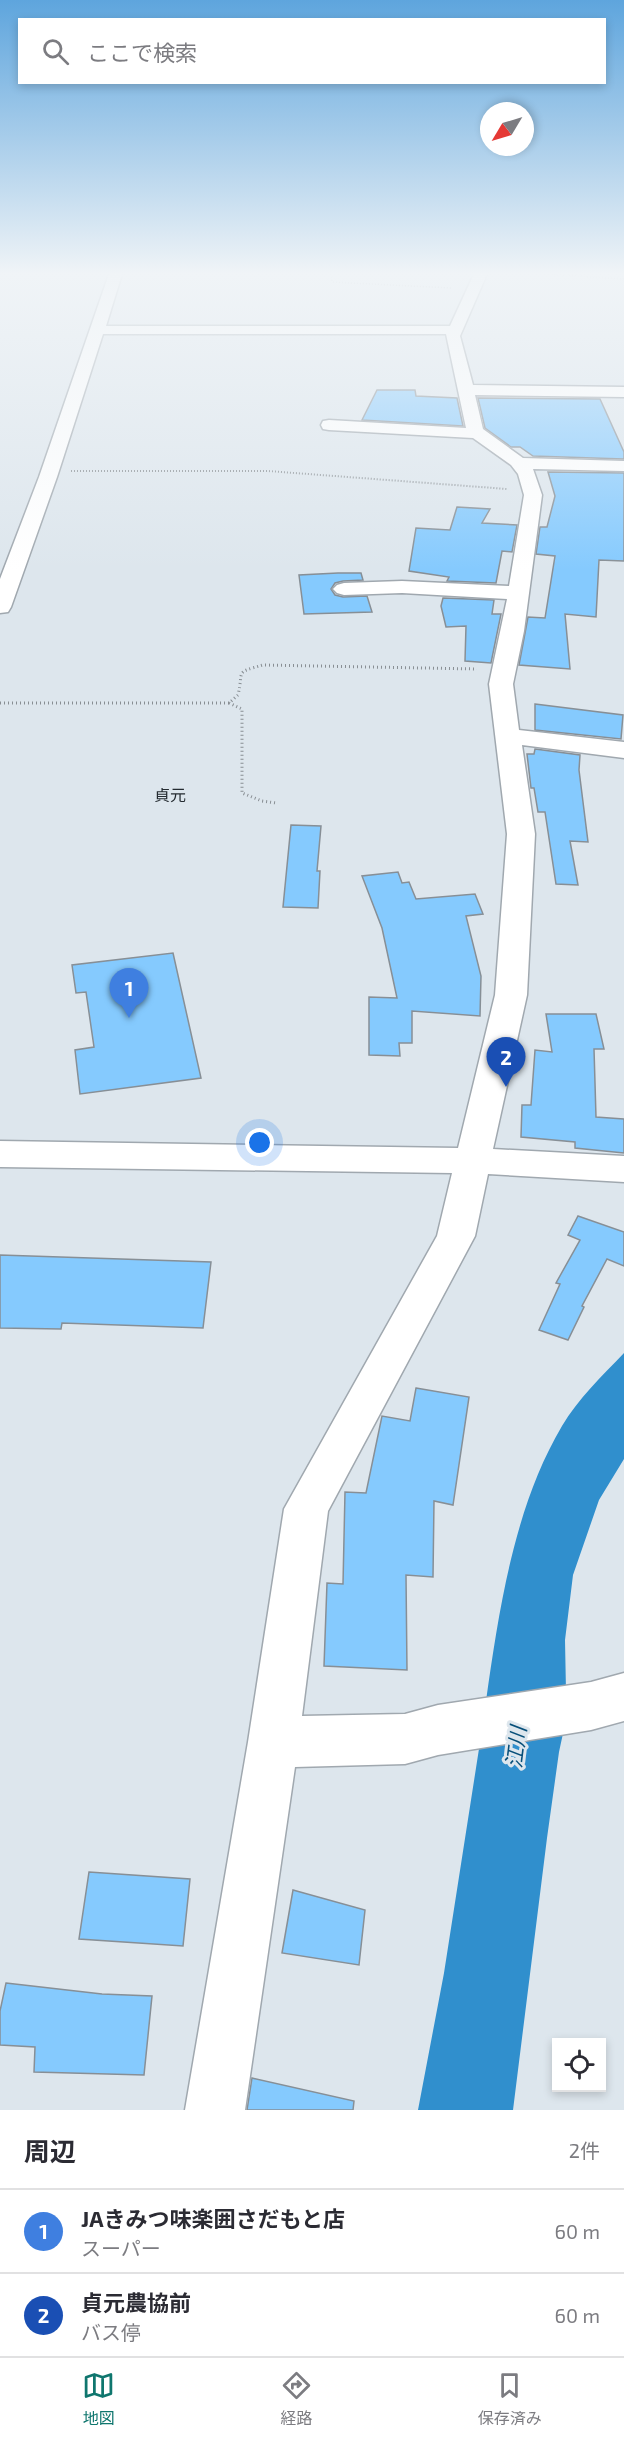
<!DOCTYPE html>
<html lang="ja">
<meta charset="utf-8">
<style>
:root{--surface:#fff;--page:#f2f2f3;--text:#2b2b33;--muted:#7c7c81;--line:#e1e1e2;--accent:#0f766e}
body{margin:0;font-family:"Exo 2","Noto Sans JP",sans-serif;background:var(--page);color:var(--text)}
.controls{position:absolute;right:18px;bottom:18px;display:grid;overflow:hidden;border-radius:0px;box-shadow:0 3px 9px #0003}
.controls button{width:54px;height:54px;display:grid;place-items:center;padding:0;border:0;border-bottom:2px solid var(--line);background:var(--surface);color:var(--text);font:30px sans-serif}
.compass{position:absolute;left:480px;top:102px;width:54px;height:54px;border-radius:50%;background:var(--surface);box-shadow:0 3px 9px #0003;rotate:232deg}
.you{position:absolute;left:260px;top:1143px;width:21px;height:21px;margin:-15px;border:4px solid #fff;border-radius:50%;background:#1a73e8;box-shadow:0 0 0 9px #1a73e833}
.badge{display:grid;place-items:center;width:39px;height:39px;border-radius:50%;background:var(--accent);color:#fff;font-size:20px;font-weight:700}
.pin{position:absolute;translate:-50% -50px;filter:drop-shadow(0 2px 3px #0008)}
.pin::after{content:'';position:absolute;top:32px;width:21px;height:18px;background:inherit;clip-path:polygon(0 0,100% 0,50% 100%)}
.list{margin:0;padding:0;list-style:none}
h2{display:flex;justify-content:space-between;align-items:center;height:78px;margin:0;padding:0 24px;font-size:26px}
h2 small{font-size:20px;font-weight:400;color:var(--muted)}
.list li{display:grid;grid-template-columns:39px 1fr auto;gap:18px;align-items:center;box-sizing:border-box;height:84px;padding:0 24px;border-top:2px solid var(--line)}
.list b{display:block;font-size:22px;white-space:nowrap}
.list p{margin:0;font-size:20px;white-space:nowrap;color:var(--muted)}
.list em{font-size:20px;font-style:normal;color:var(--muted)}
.icon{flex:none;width:33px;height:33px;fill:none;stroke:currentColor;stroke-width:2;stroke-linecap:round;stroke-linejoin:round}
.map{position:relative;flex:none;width:624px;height:2110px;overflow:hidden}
.search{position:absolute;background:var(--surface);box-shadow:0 3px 9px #0003;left:18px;right:18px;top:18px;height:66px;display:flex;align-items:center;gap:15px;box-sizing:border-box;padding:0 21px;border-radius:0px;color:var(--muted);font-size:22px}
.sheet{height:246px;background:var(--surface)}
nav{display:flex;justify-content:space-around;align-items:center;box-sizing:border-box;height:84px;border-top:2px solid var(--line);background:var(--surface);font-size:16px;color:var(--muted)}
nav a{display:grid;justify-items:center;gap:3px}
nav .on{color:var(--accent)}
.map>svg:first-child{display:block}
.water{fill:#308fcd}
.building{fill:#85cafe;stroke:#878f96;stroke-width:1.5}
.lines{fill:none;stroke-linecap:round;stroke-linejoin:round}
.minor-casing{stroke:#a0a8af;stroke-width:3}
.path-far2{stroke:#888e93;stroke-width:1.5;stroke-dasharray:1 2;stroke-linecap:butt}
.path-far1{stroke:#888e93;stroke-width:2;stroke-dasharray:1 2;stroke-linecap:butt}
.path{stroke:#888e93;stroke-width:3;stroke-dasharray:1 3;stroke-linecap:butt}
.minor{fill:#fff;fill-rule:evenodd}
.labels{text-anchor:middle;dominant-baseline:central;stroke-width:6;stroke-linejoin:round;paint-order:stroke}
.far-quarter-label{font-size:16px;fill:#242b31;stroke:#dde6ed}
.near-water-label{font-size:21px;font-style:italic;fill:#074f79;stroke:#dde6ed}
</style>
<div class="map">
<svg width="624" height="2110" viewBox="0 0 624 2110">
<rect width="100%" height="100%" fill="#dde6ed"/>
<!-- water -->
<g class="water">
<path d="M624 1353V1459L599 1500 573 1575 565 1640 566 1692 486 1701C499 1610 514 1507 562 1426 578 1399 602 1376 624 1353Z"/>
<path d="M565 1724 559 1752 547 1838 513 2110H418L444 1973 481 1736Z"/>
</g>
<!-- building -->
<g class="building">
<path d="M377 390H415L416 396 457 398 463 426 362 420Z"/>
<path d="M478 398 600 399 624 452V459L533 456 520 447H511L485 428Z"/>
<path d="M548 472 624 473V561L599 560 596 617 565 614 570 669 519 665 528 617 545 618 555 556 536 554 540 527H547L555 496Z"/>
<path d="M457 507 490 509 482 523 517 525 512 552 502 551 496 583 447 581 449 577 409 571 416 528 450 530Z"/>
<path d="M338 573H361L363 580 343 581 335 583 331 589 335 595 343 597 367 596 372 612 304 614 299 575Z"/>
<path d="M443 598 494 600 492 614H501L491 663 465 661 466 626 446 627 441 606Z"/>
<path d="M535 704 623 715 621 739 535 730Z"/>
<path d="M535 749 580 755 579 770 588 842 570 841 578 885 556 884 545 812H538L534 788H531L527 754H534Z"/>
<path d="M291 825 321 826 317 871H320L318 908 283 907Z"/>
<path d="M398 872 402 883 409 882 416 899 475 894 483 914 466 916 481 976 480 1016 412 1011V1043H399L400 1056 369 1055V997L397 998 382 928 362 876Z"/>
<path d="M173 953 201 1078 80 1094 75 1050 94 1047 86 992 76 993 72 965Z"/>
<path d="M546 1014H596L604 1049H594L596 1117 624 1119V1153L575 1148V1142L521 1137 522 1105H531L535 1050 552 1052Z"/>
<path d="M578 1216 624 1232V1266L607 1259 582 1306 584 1307 568 1340 539 1330 560 1284 556 1283 580 1240 568 1235Z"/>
<path d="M0 1255 211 1262 203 1328 62 1323 61 1329 0 1328Z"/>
<path d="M416 1388 469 1397 453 1505 434 1501 433 1577 406 1575 407 1670 324 1666 327 1583 343 1584 345 1492 366 1493 382 1416 410 1421Z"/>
<path d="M89 1872 190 1879 183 1946 79 1939Z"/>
<path d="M293 1890 365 1910 359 1965 282 1953Z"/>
<path d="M6 1983 102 1994 152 1996 144 2075 34 2072 35 2047 0 2045V2011Z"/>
<path d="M252 2078 354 2101 353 2110H247Z"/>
</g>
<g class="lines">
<defs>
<path id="minor" d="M109 274H122L106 326H450L474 274H487L460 336 473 385 624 387V397L475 395 483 429 523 458 624 461V471L533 469 542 495 524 631 513 684 519 730 624 742V758L522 745 535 834 527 995 493 1149 624 1156V1182L488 1174 475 1236 328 1511 302 1716 405 1714 438 1705 591 1682 624 1673V1721L591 1730 438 1755 405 1764 295 1767 245 2110H185L248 1742 284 1509 437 1236 452 1173 0 1167V1141L458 1148 495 995 507 834 489 684 507 599 402 593 344 595 337 593 333 589 337 585 344 583 402 581 509 586 524 495 518 474 511 465 473 438 329 430 323 429 321 425 323 421 329 420 466 428 446 334H103L57 477 11 607 8 612 0 613V579L39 477Z"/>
</defs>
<!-- minor casing -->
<use href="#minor" class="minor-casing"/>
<!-- path-far2 -->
<g class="path-far2">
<path d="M331 274 332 282 452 288"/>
<path d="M548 274 624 279"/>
</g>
<!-- path-far1 -->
<path class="path-far1" d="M71 471H268L507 489"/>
<!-- path -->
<g class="path">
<path d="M0 703H229L238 695C244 670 234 673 263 665L477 669"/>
<path d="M229 703 242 709V793L262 801 276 803"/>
</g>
<!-- minor -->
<use href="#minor" class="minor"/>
</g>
<!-- sky -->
<linearGradient id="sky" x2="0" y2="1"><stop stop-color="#5ea5dd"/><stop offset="0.48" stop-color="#f0f4f7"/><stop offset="1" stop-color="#f0f4f7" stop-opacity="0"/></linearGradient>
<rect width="624" height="570" fill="url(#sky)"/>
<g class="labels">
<!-- far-quarter labels -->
<g class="far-quarter-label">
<text x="170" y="794">貞元</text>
</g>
<!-- near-water labels -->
<g class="near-water-label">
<text transform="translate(515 1747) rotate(-83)">江川</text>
</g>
</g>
</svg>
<div class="controls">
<button><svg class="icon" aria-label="locate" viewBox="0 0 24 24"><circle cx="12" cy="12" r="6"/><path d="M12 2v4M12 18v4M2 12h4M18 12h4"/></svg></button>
</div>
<svg class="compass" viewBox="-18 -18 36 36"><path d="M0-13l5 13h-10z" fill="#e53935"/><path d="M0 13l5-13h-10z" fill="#7c7c81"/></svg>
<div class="you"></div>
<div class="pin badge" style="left:129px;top:1018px;background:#3f7fe0">1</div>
<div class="pin badge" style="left:506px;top:1087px;background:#1a4fb4">2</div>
<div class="search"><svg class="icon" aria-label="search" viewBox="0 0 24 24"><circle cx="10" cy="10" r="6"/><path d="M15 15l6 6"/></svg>ここで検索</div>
</div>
<section class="sheet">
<h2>周辺<small>2件</small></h2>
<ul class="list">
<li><span class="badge" style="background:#3f7fe0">1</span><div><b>JAきみつ味楽囲さだもと店</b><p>スーパー</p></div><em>60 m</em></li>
<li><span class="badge" style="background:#1a4fb4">2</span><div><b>貞元農協前</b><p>バス停</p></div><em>60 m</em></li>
</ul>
</section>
<nav>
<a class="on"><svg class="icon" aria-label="map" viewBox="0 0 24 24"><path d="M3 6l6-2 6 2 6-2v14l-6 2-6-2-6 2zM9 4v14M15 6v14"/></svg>地図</a>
<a><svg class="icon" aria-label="directions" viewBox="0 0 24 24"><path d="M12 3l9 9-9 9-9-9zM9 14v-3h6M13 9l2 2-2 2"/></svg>経路</a>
<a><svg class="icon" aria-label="saved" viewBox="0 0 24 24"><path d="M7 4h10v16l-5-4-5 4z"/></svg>保存済み</a>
</nav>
